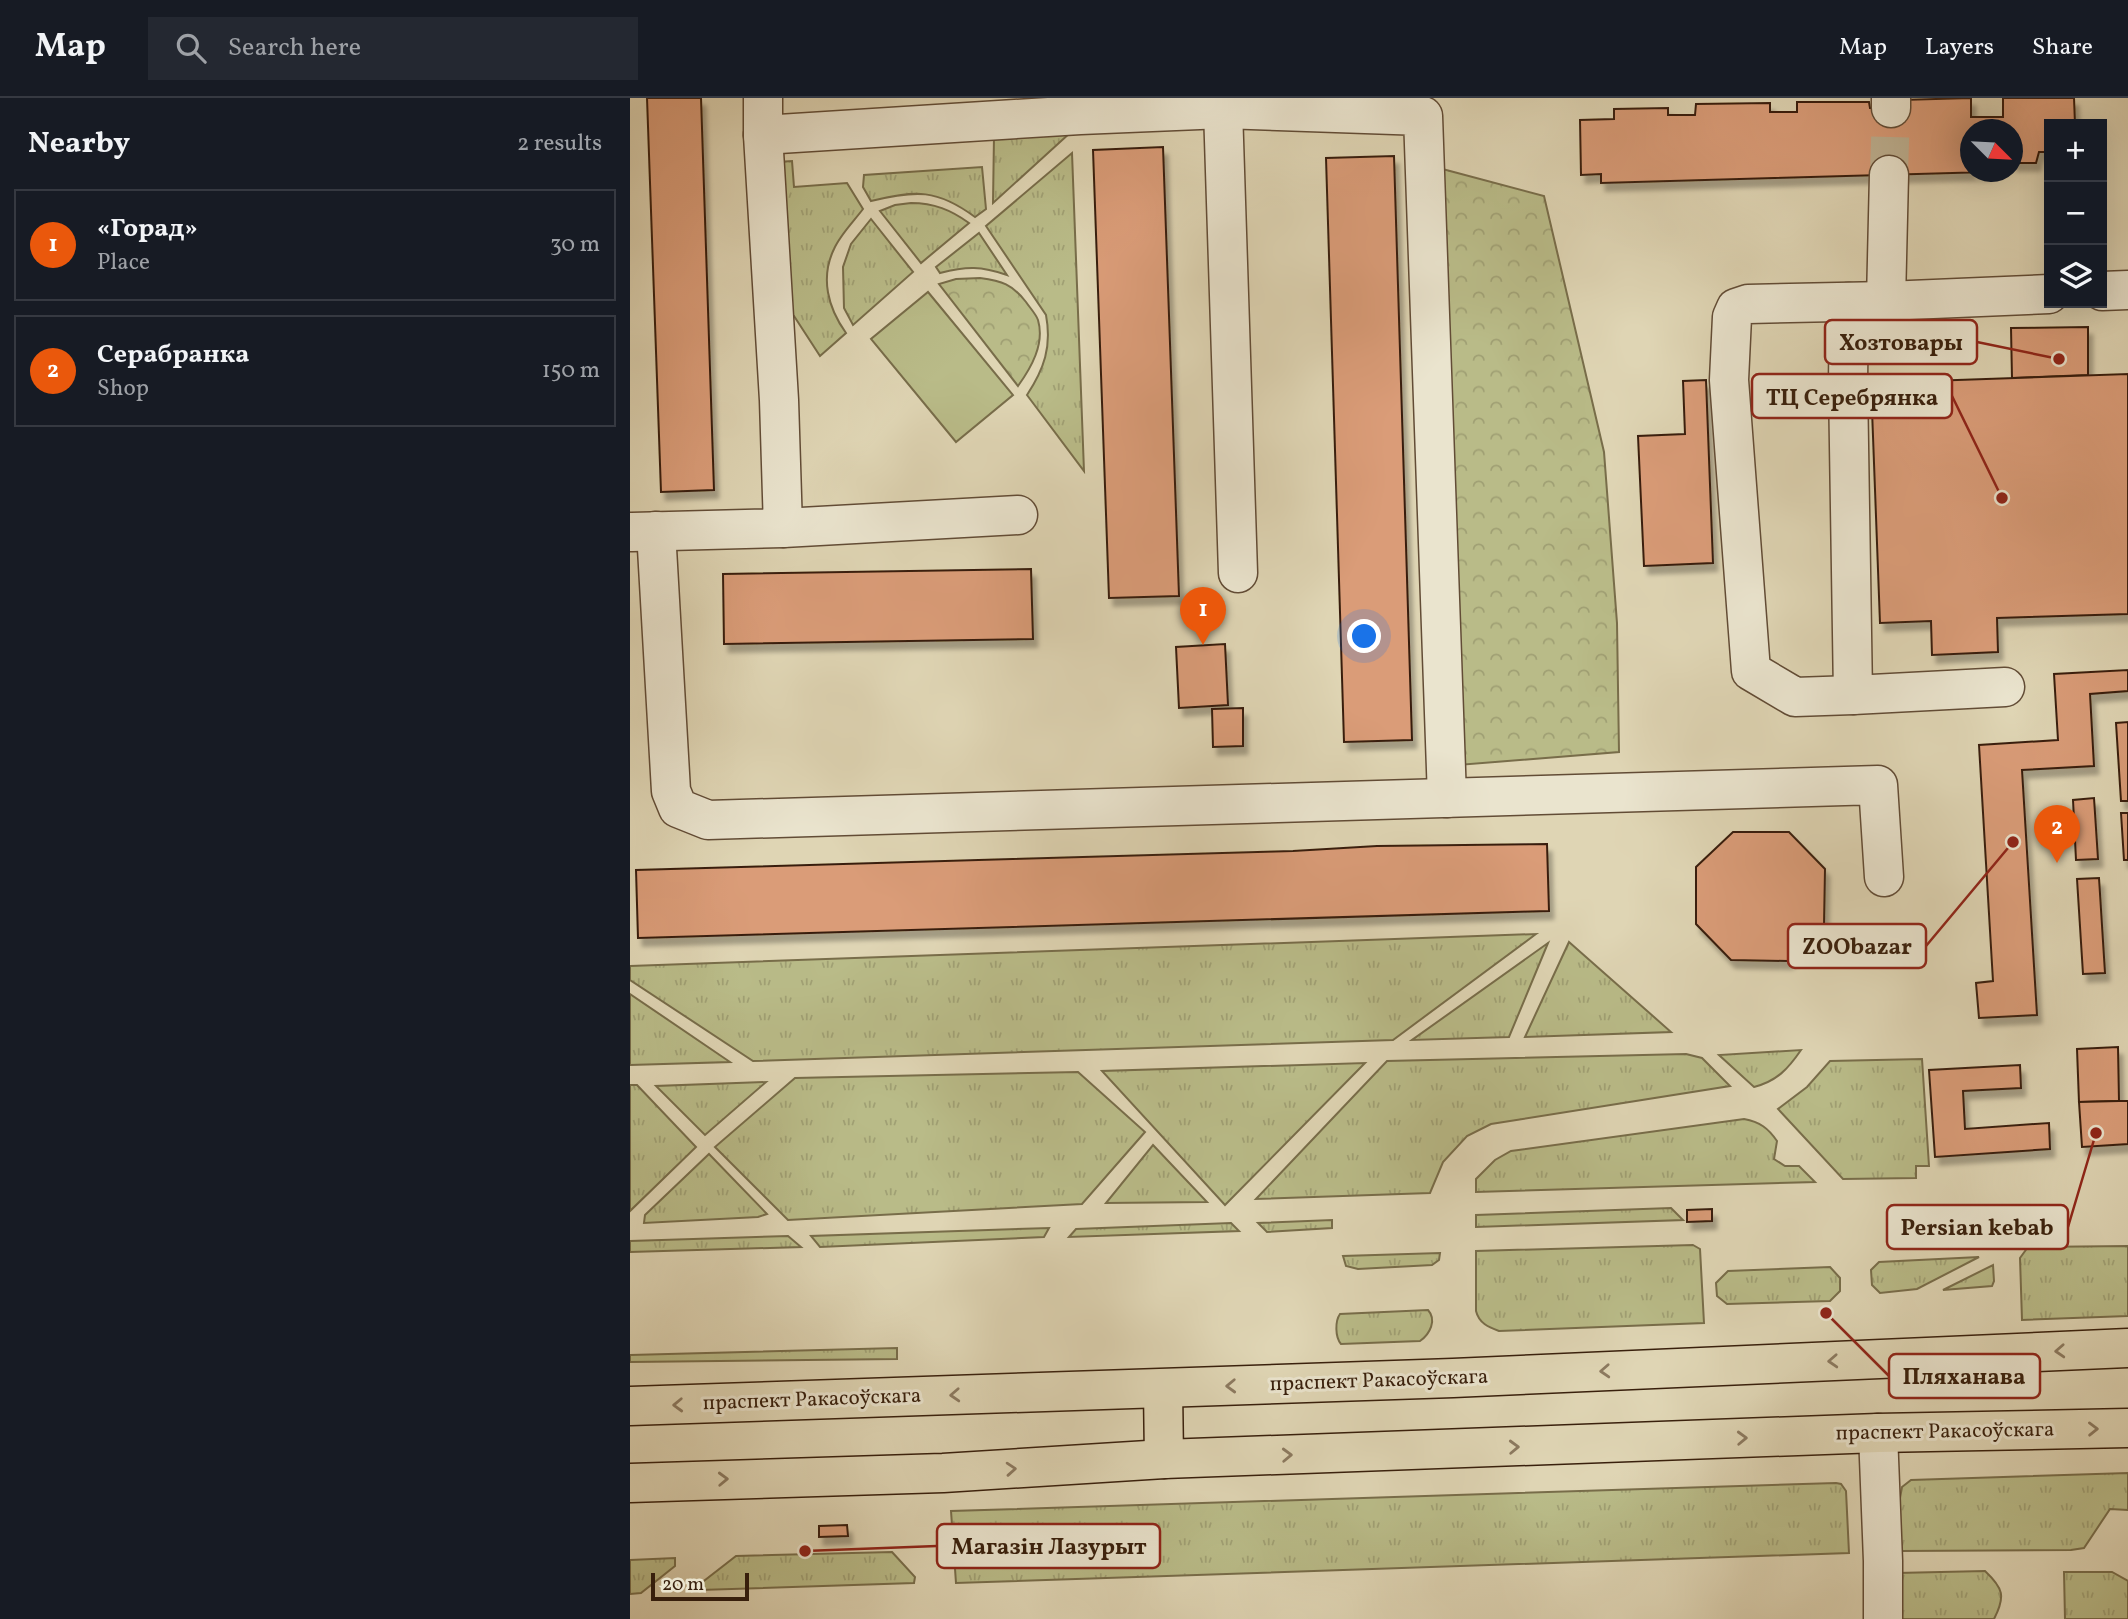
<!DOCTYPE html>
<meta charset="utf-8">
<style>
:root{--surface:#171b24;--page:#242831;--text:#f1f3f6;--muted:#9ea1a6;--line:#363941;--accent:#ea580c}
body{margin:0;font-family:Vollkorn,serif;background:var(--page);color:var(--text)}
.controls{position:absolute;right:21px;top:21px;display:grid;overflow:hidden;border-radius:0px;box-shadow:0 7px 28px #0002}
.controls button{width:63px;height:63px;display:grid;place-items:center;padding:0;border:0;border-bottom:2px solid var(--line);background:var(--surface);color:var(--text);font:35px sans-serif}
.compass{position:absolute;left:1330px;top:21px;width:63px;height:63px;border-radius:50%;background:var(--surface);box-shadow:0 7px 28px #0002;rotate:114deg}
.scale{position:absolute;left:21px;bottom:18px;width:98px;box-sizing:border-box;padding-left:7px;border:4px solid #381f0c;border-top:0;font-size:19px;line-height:24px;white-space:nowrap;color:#381f0c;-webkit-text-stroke:5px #eae4ce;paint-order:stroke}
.you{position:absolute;left:735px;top:539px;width:24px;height:24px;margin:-18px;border:5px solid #fff;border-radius:50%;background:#1a73e8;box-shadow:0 0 0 10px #1a73e833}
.badge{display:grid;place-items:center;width:46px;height:46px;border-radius:50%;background:var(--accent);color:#fff;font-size:23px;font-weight:700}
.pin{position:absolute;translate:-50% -58px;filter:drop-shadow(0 2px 4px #0008)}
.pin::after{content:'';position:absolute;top:37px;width:24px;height:21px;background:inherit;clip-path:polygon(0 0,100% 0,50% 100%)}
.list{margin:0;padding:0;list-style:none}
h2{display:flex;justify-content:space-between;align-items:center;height:91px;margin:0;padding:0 28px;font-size:30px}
h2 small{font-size:23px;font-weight:400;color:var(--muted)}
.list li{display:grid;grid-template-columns:46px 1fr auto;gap:21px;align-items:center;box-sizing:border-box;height:112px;margin:0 14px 14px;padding:0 14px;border:2px solid var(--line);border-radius:0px}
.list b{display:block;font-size:26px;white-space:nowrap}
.list p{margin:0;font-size:23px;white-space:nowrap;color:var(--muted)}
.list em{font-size:23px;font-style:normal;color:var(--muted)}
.icon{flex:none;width:38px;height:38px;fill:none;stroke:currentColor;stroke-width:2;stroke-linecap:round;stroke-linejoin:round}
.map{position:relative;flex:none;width:1498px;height:1521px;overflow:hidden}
header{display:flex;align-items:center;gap:42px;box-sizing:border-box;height:98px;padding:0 35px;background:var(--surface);border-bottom:2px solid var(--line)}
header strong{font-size:33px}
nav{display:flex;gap:38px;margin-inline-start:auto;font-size:24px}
.search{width:490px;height:63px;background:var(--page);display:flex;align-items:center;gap:18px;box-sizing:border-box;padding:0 24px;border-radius:0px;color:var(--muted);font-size:26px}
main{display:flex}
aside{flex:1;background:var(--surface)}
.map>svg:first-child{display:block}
.grass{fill:url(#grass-tufts);stroke:#786d4a;stroke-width:2}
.forest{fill:url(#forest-crowns);stroke:#786d4a;stroke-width:2}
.garden{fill:#b9bb88;stroke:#786d4a;stroke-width:2}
.building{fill:#da9c78;stroke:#381f0c;stroke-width:2;filter:url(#shadow)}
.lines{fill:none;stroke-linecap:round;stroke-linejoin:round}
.minor-tunnel{stroke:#beb192;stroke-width:38;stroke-dasharray:38 19;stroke-linecap:butt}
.minor-casing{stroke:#624c36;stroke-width:41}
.major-casing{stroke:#381f0c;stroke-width:41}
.minor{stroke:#eae4ce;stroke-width:38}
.major{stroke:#dfd5b4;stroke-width:38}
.oneway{stroke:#8c7a60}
.labels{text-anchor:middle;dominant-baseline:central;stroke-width:6;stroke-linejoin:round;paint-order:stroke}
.street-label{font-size:21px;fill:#381f0c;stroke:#eae4ce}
.leader{fill:none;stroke:#8f2418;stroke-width:2.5}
.callout-dot{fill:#8f2418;stroke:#eae4ce;stroke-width:2.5}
.callout{fill:#eae4ce;stroke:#8f2418;stroke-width:2.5}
.callout-label{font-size:23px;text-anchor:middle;font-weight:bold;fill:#381f0c}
</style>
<header>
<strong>Map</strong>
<div class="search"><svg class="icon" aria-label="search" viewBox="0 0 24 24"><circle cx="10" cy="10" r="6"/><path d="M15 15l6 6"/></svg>Search here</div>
<nav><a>Map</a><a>Layers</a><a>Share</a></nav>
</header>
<main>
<aside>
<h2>Nearby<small>2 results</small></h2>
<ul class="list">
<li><span class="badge">1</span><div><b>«Горад»</b><p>Place</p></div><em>30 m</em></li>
<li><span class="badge">2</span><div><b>Серабранка</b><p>Shop</p></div><em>150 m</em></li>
</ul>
</aside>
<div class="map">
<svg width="1498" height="1521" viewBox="0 0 1498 1521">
<defs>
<pattern id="grass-tufts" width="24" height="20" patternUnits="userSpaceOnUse" patternTransform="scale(1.75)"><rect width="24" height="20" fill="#b9bb88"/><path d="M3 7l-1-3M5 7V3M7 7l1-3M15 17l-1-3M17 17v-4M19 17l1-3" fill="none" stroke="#a0a074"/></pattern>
<pattern id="forest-crowns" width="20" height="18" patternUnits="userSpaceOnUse" patternTransform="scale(1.75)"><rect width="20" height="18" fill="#b9bb88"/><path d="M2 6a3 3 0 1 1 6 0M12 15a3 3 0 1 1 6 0" fill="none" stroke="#a0a074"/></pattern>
<filter id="shadow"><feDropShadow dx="4.5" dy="8" stdDeviation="2" flood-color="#0004"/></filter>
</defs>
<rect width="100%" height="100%" fill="#dfd5b4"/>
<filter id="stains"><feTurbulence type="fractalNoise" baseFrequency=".00286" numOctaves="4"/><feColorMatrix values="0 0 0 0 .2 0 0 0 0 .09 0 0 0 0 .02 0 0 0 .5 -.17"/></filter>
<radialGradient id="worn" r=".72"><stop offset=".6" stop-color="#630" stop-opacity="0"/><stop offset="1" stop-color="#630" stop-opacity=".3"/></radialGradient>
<!-- grass -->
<g class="grass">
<path d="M441 34 363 105 364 38Z"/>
<path d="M442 55 454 373 397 297C414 271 422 249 416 217L356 128Z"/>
<path d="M162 63 164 89 217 85 233 111C224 123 210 137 204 151 190 180 198 210 216 235L190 258 164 218 150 219 147 64Z"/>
<path d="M352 69 356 111 345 119C307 91 286 92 241 103L233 89 234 77Z"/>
<path d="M281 105C304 105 321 112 339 125L291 165 250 113 265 107Z"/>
<path d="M241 121 283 174 223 227 214 210 213 169 221 146Z"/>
<path d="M349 135 377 177C351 168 337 168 310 175L306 169Z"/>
<path d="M906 836 763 942 123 963 0 882V868Z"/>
<path d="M939 844 1041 934 895 939Z"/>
<path d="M918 845 879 939 782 942Z"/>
<path d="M0 896 100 964 0 967Z"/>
<path d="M1171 952C1158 971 1147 983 1124 989L1089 957Z"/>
<path d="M1056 956 1072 960 1100 988 861 1026 837 1038 813 1064 800 1095 626 1101 757 963Z"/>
<path d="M1292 961 1299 1068H1286V1080L1213 1081 1148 1011 1177 989 1200 963Z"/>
<path d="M735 965 595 1107 472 973Z"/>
<path d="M448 974 515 1034 452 1106 158 1122 85 1049 165 980Z"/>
<path d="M136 984 75 1037 26 988Z"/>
<path d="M0 987H7L66 1049 0 1113Z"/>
<path d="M1114 1021C1130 1024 1138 1030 1147 1043L1144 1061 1155 1068H1169L1185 1084 846 1094V1081L865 1062 881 1053Z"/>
<path d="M523 1047 577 1104 476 1105Z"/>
<path d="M79 1056 137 1116 128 1119 14 1125 15 1117Z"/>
<path d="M1041 1110 1053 1122 846 1129V1117Z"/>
<path d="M702 1122V1130L637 1134 628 1125Z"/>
<path d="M601 1125 609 1133 439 1139 446 1131Z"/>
<path d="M419 1130 414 1139 190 1149 181 1138Z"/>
<path d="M158 1138 171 1149 0 1154V1143Z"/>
<path d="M1063 1147 1070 1151 1074 1225 869 1233C858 1229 849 1225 846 1213V1153Z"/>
<path d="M1498 1148V1218L1392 1222 1390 1160 1398 1149Z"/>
<path d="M810 1155 809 1162 802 1167 728 1171 716 1168 713 1158Z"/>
<path d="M1349 1159 1287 1191 1250 1195 1242 1187 1241 1172 1249 1164Z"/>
<path d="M1363 1167 1364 1183 1362 1188 1313 1192Z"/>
<path d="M1200 1169 1210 1180V1193L1200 1203 1097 1206 1087 1198 1086 1185 1098 1173Z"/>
<path d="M798 1212C807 1222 800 1236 790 1243L711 1246C705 1239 705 1223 710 1216Z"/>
<path d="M267 1250V1261L0 1264V1257Z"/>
<path d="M1498 1375V1412L1480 1411 1454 1450 1441 1452 1270 1453V1400L1272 1389 1281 1382Z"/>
<path d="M1206 1385 1211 1386 1216 1393 1219 1455 326 1485 321 1413Z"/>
<path d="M262 1454 285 1479 284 1485 70 1492V1486L106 1458Z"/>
<path d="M45 1460V1468L11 1495 0 1496V1462Z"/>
<path d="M1355 1473C1373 1490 1376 1498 1364 1521H1269L1267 1475Z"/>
<path d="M1434 1474H1482L1498 1483V1521H1435Z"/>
</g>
<!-- forest -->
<g class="forest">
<path d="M805 69 914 98 974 354 987 525 989 654 828 667Z"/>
<path d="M350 180C372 183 382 186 396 204 400 210 406 216 408 222 415 246 401 270 388 288L309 186 326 181Z"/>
</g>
<!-- garden -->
<path class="garden" d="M298 194 383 297 326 344 241 241Z"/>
<!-- building -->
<g class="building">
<path d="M17 0H71L84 392 31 394Z"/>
<path d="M1341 0V19H1373V0H1444L1445 26H1419V54H1409L1406 65H1382V32H1340V74H1358L971 85V76L951 77 950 22 984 21V11L1038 10V17H1065L1066 6 1140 5V14H1167V4H1239L1240 10H1261L1270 2Z"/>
<path d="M533 49 549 498 479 500 463 52Z"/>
<path d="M764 58 782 642 714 644 696 60Z"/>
<path d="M1458 229V277L1382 280 1381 230Z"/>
<path d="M1498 276V516L1367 520 1368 554 1302 557 1301 523 1250 525 1241 285Z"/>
<path d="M1076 282 1083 465 1014 468 1008 338 1055 336 1053 283Z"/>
<path d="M401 471 403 541 94 546 93 476Z"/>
<path d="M595 546 598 607 549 610 546 549Z"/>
<path d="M1498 572V593L1460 596 1464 668 1392 672 1407 917 1349 920 1346 885 1363 883 1349 647 1428 642 1424 576Z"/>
<path d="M613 610V648L583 649 582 611Z"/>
<path d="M1498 624V703H1491L1486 625Z"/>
<path d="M1464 700 1468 761 1446 762 1443 702Z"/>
<path d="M1491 715H1498V762H1494Z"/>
<path d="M1103 734H1159L1195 771 1194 827 1158 863 1101 862 1066 826V769Z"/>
<path d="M917 746 919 813 8 840 6 772 663 753 747 748Z"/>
<path d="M1469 780 1475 875 1453 876 1447 781Z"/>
<path d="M1488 949 1489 1003 1449 1004 1447 951Z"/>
<path d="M1390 967 1391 990 1333 993 1335 1031 1419 1025 1420 1051 1305 1059 1299 972Z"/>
<path d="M1489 1003H1498V1046L1452 1049 1449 1004Z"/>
<path d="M1082 1111V1123L1057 1124V1112Z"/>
<path d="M217 1427 218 1438 189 1439V1428Z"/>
</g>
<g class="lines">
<!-- minor-tunnel -->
<path class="minor-tunnel" d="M1259 77 1261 10"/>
<defs>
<g id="minor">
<path d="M1261 0V10"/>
<path d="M593 11 608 475"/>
<path d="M133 37 450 17 593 11 793 18 817 700"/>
<path d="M1472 193 1498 192"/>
<path d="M1256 203 1259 77"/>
<path d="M1219 204 1218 285 1223 597 1375 589"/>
<path d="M153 430 388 417"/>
<path d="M26 433 41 693 48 710 78 722 1248 687 1254 779"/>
<path d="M2 434 153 430 149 302 133 37V0"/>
<path d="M1223 597 1165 599 1121 573 1099 282 1102 219 1106 210 1118 206 1256 203 1419 196"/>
<path d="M1248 1335 1253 1463V1521"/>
</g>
<g id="major">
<path d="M533 1291 534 1361"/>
<path d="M0 1308 823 1280 1498 1250"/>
<path d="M0 1385 313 1375 534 1361 1248 1335 1498 1330"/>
</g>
</defs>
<!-- minor casing -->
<use href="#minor" class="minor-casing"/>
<!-- major casing -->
<use href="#major" class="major-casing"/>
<!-- minor -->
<use href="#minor" class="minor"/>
<!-- major -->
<use href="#major" class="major"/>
</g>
<!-- one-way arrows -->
<defs><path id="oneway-chevron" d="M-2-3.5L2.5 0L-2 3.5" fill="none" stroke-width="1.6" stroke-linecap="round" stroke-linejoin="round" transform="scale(1.75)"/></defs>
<g class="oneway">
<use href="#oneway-chevron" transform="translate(1430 1253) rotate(177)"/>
<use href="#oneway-chevron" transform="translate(1203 1263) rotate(177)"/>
<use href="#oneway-chevron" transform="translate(975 1273) rotate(177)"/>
<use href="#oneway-chevron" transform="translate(601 1288) rotate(178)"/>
<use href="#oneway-chevron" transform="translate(325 1297) rotate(177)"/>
<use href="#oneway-chevron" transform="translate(48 1307) rotate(178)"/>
<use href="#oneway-chevron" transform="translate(1463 1331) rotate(-1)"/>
<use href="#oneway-chevron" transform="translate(1112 1340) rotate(-2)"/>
<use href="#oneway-chevron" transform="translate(884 1349) rotate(-2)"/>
<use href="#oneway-chevron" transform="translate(657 1357) rotate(-2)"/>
<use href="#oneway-chevron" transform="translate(381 1371) rotate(-4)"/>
<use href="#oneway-chevron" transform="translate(93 1381) rotate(-2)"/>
</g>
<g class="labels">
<!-- street labels -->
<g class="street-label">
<text transform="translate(749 1283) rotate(-2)">праспект Ракасоўскага</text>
<text transform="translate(182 1302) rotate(-2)">праспект Ракасоўскага</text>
<text transform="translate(1315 1334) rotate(-1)">праспект Ракасоўскага</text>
</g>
</g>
<!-- callouts -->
<path class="leader" d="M1429 261L1347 244M1372 400L1322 298M1383 744L1296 848M1466 1035L1438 1129M1196 1215L1259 1278M175 1453L307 1448"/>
<g class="callout-dot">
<circle cx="1429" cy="261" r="7"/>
<circle cx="1372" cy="400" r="7"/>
<circle cx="1383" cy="744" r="7"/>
<circle cx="1466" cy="1035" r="7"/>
<circle cx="1196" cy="1215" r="7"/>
<circle cx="175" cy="1453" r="7"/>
</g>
<g class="callout">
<rect x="1195" y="222" width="152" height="44" rx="7"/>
<rect x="1122" y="276" width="200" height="44" rx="7"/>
<rect x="1158" y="826" width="138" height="44" rx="7"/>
<rect x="1257" y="1107" width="181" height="44" rx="7"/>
<rect x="1259" y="1256" width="151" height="44" rx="7"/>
<rect x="307" y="1426" width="223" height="44" rx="7"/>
</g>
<g class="callout-label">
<text x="1271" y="252">Хозтовары</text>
<text x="1222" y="307">ТЦ Серебрянка</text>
<text x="1227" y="856">ZOObazar</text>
<text x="1347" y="1137">Persian kebab</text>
<text x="1334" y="1286">Пляханава</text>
<text x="419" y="1456">Магазін Лазурыт</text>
</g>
<rect width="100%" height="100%" filter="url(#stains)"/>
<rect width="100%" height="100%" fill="url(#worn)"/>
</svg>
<div class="controls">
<button>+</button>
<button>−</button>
<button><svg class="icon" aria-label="layers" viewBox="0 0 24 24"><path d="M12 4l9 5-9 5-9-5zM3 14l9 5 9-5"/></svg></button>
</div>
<svg class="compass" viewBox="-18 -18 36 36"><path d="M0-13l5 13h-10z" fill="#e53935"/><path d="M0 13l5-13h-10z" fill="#9ea1a6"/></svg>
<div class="scale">20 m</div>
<div class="you"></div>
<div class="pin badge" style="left:573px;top:547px">1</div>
<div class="pin badge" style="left:1427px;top:765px">2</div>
</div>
</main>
